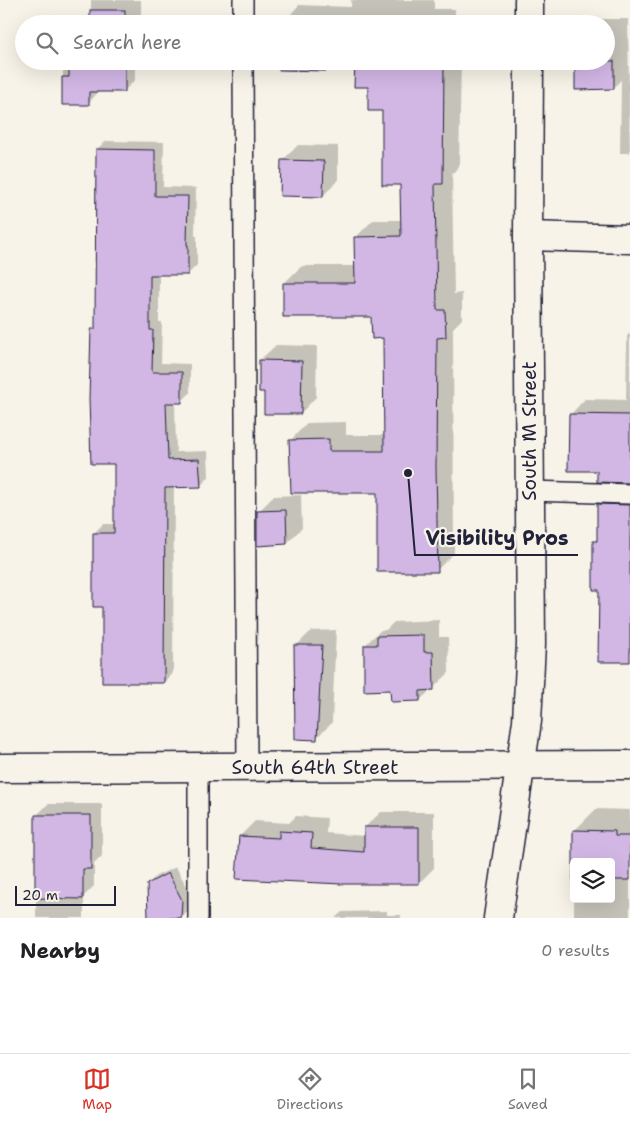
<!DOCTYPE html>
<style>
:root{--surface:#fff;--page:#f6f6f6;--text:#202124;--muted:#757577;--line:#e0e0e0;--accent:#d93025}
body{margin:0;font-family:"Shantell Sans",sans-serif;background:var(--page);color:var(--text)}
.controls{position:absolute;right:15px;bottom:15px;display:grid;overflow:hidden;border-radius:5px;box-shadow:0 5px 20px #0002}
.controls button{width:45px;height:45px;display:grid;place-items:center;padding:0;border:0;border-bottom:1px solid var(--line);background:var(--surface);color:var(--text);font:25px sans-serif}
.scale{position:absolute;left:15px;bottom:12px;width:101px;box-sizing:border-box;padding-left:5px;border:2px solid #22223b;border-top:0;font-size:14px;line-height:18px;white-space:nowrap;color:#22223b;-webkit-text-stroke:4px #f7f3e8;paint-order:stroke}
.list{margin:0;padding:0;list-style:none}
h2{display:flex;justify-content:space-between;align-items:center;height:65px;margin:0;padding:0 20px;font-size:21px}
h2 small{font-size:16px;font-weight:400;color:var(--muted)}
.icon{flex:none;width:28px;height:28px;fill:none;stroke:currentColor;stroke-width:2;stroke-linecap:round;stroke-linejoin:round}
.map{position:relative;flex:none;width:630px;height:918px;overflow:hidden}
.search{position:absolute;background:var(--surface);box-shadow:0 5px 20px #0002;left:15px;right:15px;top:15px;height:55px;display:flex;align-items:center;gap:12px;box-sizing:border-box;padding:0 18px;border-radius:28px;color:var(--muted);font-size:19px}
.sheet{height:135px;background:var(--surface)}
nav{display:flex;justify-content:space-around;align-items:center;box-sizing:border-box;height:70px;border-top:1px solid var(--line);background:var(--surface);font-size:14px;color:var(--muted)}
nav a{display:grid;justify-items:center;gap:2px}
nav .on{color:var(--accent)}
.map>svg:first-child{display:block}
.shadow{fill:#0003}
.building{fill:#d2b7e5;stroke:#22223b}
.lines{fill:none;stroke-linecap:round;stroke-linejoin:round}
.lane-casing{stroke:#22223b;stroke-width:22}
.street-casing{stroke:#22223b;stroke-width:31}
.secondary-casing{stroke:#22223b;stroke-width:31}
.lane{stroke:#f7f3e8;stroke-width:19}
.street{stroke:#f7f3e8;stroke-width:28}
.secondary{stroke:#f7f3e8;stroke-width:28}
.labels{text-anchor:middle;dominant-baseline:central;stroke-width:4.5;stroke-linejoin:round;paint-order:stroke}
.street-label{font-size:19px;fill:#22223b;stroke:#f7f3e8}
.leader{fill:none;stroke:#22223b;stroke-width:2}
.callout-dot{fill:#22223b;stroke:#f7f3e8;stroke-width:2}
.callout-label{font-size:20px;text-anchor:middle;font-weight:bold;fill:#22223b;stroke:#f7f3e8;stroke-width:4.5;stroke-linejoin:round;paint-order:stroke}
</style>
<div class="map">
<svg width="630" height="918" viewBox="0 0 630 918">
<rect width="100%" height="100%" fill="#f7f3e8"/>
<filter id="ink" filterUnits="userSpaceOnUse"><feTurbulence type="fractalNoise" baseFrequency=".02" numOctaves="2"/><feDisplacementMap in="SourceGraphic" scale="10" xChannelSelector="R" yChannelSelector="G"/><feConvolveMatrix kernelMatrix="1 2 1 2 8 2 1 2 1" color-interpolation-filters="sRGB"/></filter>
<g filter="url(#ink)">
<!-- shadow -->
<g class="shadow">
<path d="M91 0H141V22L139 24H72L74 22H91Z"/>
<path d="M351 0H434V9H455V24H282L299 5 351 7Z"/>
<path d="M592 19H628L630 153H620L621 80 613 88 606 61V24H587Z"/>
<path d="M63 61H135V80L124 91H99L88 104H63Z"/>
<path d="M281 61H461L459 166 452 174 454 294 462 293V319L453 328 454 553 437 570 378 491 290 441 307 423 346 422V435H385L384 337 373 316 284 283 302 266H356V237L373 220H402L401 184 383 109 369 86 356 71 281 69Z"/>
<path d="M106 141 164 142 163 187 196 188 195 236H197V265L188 274H159V322H162L161 363 190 364V393L181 402H175L176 452 208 451 209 477 200 486 174 487 173 673 164 682 94 533 103 524H115V463L92 329 96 325 97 149Z"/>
<path d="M298 145 338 146V180L323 196 282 161Z"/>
<path d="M630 333V482L598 470 570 415 585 399 626 400 627 336Z"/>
<path d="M276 345 317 346 316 397 301 413 266 391 260 360Z"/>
<path d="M614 489 630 490V661L600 589 594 542 598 538V505Z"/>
<path d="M301 495 302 528 287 543 258 512 274 496Z"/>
<path d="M439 620V637H448L449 673 420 700 392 688 365 645 381 630H386L394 622Z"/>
<path d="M336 630 332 723 316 738 296 646 311 631Z"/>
<path d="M48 804H102V856L94 864V886L84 896V918H36V816Z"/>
<path d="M596 809 630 810V918H574V899H611V862L574 831Z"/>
<path d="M381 812H434V868L419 883 366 884 238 878 240 836 255 821 289 823 296 816 327 818 326 833 365 836V827Z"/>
<path d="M176 867 189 891 188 911 181 918H149L148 884 156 876Z"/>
<path d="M387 911V915H401V918H335L342 912Z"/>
</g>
<!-- building -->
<g class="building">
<rect x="90" y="10" width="35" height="14"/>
<path d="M281 22 327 23 281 24Z"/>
<path d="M69 61H125V92H89V105H62V77H69Z"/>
<path d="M280 61H326V71L279 70Z"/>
<path d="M355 61H444L443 184H435L437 310H445L446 337 437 338 436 467 438 572H377V493H291L289 440 329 439V451H384L383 338 372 339 371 317H283V283H355L354 237 401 236 400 185H382V111H368V87H354Z"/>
<path d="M575 61H614V89L575 90Z"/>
<path d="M96 149 155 150V196H188L187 245H188V275H150V330H153L152 372H182V403H166L168 460 199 459 201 487 165 488 164 683H102V607H93V533H114V464H91L89 399 91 329H95Z"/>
<path d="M281 160 324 161 323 197 280 196Z"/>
<path d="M259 360 302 361 301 414H264V392H259Z"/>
<path d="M569 414 630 415V483L597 482V471H568Z"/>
<path d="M597 504 630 505V662H598L599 590H593V541H597Z"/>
<path d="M286 510 287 544 257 546V511Z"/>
<path d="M424 635V652H433L434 690 420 691V701L391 702 390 690 364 691V645H377V636Z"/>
<path d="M294 645H322L317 740 295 739Z"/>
<path d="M35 815H91V869H83V899L35 898Z"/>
<path d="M364 827H419V884H342L236 879 239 836 279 838V831L312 833 311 848 364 852Z"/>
<path d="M573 830 615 831V836H630V880H611V862H574L573 880Z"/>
<path d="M168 873 182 900 181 918H148L147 884Z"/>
</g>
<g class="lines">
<defs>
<g id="lane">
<path d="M243 0V24"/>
<path d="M243 61 247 767"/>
<path d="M530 491 630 494"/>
<path d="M198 918V767"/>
</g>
<g id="street">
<path d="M529 24V0"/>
<path d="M528 236 630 239"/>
<path d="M498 918 527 721 531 644 528 236 529 61"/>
</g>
<path id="secondary" d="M0 768 630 765"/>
</defs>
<!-- lane casing -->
<use href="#lane" class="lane-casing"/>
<!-- street casing -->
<use href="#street" class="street-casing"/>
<!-- secondary casing -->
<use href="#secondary" class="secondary-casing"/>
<!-- lane -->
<use href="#lane" class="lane"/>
<!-- street -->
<use href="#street" class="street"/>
<!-- secondary -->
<use href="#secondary" class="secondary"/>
</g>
</g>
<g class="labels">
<!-- street labels -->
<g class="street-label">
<text transform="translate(529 431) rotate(-90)">South M Street</text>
<text x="315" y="767">South 64th Street</text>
</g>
</g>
<!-- callouts -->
<path class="leader" d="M408 473L415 555H578"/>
<circle class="callout-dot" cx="408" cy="473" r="5"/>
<g class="callout-label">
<text x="497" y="545">Visibility Pros</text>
</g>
</svg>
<div class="controls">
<button><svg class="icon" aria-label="layers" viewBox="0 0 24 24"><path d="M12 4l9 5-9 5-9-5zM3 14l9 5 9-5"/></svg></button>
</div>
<div class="scale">20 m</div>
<div class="search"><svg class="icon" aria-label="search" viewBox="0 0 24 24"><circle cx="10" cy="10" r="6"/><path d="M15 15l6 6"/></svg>Search here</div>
</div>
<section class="sheet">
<h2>Nearby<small>0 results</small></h2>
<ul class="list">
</ul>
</section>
<nav>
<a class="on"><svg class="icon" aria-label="map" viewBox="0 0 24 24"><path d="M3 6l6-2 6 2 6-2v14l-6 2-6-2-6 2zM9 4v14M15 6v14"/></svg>Map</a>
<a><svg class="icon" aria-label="directions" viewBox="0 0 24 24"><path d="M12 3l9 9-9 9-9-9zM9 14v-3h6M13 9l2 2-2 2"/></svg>Directions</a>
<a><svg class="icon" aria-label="saved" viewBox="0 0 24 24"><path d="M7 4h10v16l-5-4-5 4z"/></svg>Saved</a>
</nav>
